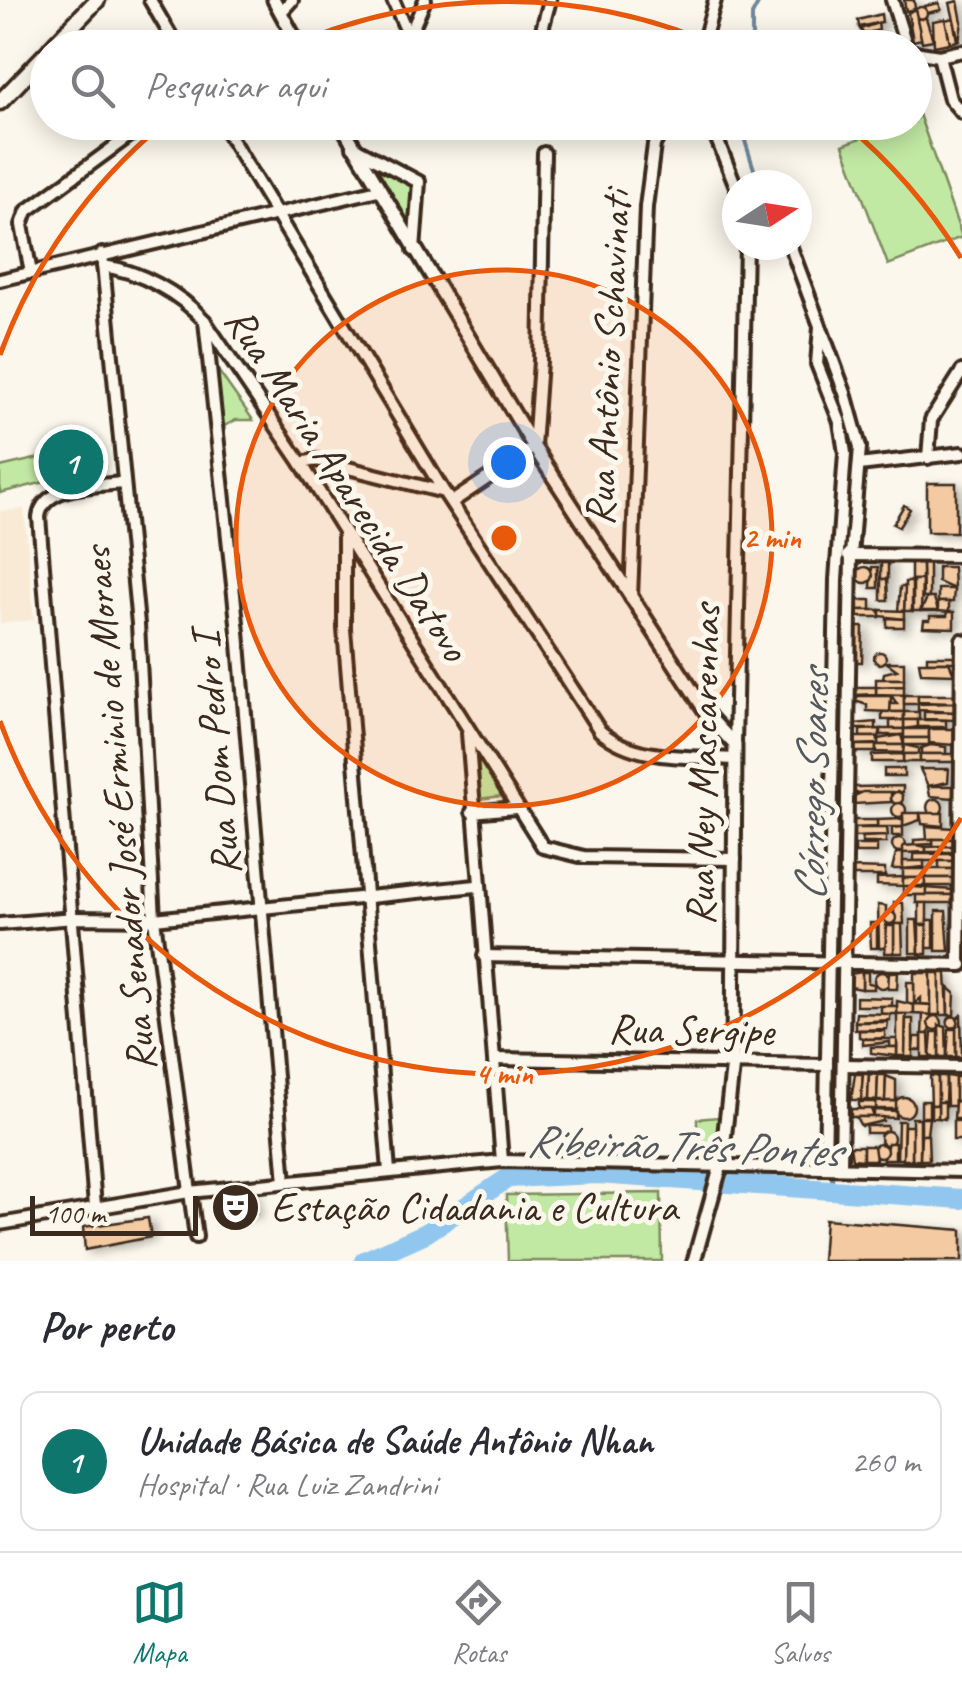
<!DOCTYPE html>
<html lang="pt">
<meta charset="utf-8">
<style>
:root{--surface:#fff;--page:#f2f2f3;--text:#2b2b33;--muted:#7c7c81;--line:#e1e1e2;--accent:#0f766e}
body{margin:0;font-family:Caveat,sans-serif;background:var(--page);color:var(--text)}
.compass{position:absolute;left:722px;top:170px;width:90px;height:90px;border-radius:50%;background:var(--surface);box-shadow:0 5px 25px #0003;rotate:78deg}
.scale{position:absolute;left:30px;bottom:25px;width:168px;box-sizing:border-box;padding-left:10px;border:5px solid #3b2a1e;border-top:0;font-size:28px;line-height:35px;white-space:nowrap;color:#3b2a1e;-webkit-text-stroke:8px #fbf7ec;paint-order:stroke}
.you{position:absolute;left:508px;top:462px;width:35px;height:35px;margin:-25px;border:8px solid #fff;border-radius:50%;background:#1a73e8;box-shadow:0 0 0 15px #1a73e833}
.badge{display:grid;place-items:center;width:65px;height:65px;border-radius:50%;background:var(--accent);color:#fff;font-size:32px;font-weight:700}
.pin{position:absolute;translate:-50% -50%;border:5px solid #fff;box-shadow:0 2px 10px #0006}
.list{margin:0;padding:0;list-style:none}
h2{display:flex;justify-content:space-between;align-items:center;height:130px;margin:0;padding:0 40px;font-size:42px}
h2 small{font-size:32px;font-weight:400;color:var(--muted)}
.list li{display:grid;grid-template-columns:65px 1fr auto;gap:30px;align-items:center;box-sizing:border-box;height:140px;margin:0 20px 20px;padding:0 20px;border:2px solid var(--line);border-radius:20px}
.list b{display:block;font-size:38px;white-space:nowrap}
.list p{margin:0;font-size:32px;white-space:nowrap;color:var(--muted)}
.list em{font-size:32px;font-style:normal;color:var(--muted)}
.icon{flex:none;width:55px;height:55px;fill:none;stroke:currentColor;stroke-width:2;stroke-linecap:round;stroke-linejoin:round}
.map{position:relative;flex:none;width:962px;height:1261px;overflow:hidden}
.search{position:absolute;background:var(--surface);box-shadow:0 5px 25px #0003;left:30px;right:30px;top:30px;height:110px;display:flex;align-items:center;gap:25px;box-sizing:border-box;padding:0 35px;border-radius:55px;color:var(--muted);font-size:38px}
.sheet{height:290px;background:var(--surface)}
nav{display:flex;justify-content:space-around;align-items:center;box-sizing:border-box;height:140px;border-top:2px solid var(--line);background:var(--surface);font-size:28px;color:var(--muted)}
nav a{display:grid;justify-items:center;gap:5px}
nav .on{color:var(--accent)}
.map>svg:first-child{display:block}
.built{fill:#f9ead6}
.green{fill:#c2e9a3;stroke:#7e8a60;stroke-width:2.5}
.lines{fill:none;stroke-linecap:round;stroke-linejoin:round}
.stream{stroke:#6f889b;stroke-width:4}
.river{stroke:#91c7ef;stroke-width:20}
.building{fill:#f3caa2;stroke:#3b2a1e;stroke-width:2.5;filter:url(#shadow)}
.minor-casing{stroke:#3b2a1e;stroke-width:18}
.tertiary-casing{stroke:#3b2a1e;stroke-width:19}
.secondary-casing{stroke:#3b2a1e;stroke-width:21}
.minor{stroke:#fbf7ec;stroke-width:10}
.tertiary{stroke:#fbf7ec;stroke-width:11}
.secondary{stroke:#fbf7ec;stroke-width:14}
.ring{fill:none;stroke:#e8590c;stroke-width:5}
.labels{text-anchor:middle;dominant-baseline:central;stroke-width:10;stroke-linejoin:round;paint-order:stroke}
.street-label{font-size:42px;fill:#3b2a1e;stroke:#fbf7ec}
.poi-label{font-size:42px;fill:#3b2a1e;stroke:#fbf7ec;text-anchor:start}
.water-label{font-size:45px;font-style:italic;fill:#55595d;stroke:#fbf7ec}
.centre{fill:#e8590c;stroke:#fbf7ec;stroke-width:5}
.ring-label{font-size:30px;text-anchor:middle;font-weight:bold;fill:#e8590c;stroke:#fbf7ec;stroke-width:10;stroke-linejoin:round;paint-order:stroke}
</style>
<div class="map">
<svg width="962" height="1261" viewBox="0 0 962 1261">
<defs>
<filter id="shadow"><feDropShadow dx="5.5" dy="3" stdDeviation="5" flood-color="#0004"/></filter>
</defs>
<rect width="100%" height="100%" fill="#fbf7ec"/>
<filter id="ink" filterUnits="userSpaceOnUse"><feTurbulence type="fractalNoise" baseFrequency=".01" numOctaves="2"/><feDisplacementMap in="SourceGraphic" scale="20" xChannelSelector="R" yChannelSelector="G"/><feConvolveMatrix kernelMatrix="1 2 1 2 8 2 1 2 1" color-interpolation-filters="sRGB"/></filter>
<g filter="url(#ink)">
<!-- built -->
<path class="built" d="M24 509 34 620 0 623V511Z"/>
<!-- green -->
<g class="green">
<path d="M919 114 962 237 888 265 843 145 898 123 914 122Z"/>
<path d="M369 157 415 184 413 234Z"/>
<path d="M217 369 253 420H236L222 427Z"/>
<path d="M39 458 45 482 0 493V467Z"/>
<path d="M478 755 502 796 479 799Z"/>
<path d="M718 1117V1161L697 1158V1119Z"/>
<path d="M661 1193 662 1261H508L506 1195Z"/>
</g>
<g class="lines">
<!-- stream -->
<g class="stream">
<path d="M752 48V15L760 0"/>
<path d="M739 122 759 185"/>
<path d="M832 1188 842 634 850 450 834 387"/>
</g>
<!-- river -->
<path class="river" d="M364 1261 426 1233 508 1178 597 1174 962 1199"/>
</g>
<!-- building -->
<g class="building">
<path d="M904 0H914L915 9 906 11Z"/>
<path d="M958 1 962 22 959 41 950 3Z"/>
<path d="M939 3 941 10 927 13 925 6Z"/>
<circle cx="921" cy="13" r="6"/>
<path d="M915 9 922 39 913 41 908 13Z"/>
<path d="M881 14 882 22 859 27 858 20Z"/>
<path d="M926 18 933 40 922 42 917 19Z"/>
<path d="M953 18 957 41 950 43 945 20Z"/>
<path d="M945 19 950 43 934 46 933 21Z"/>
<path d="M878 23 879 30 864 34 860 29Z"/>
<path d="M80 442 87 474 61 480 56 450Z"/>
<rect x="927" y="483" width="29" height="49"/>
<path d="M904 505 910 509 899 527 893 524Z"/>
<rect x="881" y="561" width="7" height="18"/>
<rect x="911" y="561" width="11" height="19"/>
<path d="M922 561H929V598H923Z"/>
<path d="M872 567H878V588H871Z"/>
<path d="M938 567H953L954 589 938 582Z"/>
<circle cx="865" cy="575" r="8"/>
<path d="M881 579H887L888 600H881Z"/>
<path d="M913 580H922L921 611H913Z"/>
<path d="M905 582H912V611H904Z"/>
<path d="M900 587H905L904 611H898Z"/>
<path d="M938 589H954L953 602H938Z"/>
<path d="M927 598H934L938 611H921Z"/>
<rect x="855" y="600" width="16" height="10"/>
<path d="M938 602H949V612L938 611Z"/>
<rect x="857" y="610" width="23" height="7"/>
<path d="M880 610 904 611V619L880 616Z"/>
<path d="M948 612H954V628L923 627 924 620H930V616H947Z"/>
<path d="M887 618 904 619V627H887Z"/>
<path d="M855 627H863L862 662H854Z"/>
<circle cx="880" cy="658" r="6"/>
<rect x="927" y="656" width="27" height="6"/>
<path d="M886 662H904V679H883L884 673 897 670Z"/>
<path d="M919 662H949L954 674 921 673Z"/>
<path d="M876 679H904V686L876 687Z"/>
<path d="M904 686V695L876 694V687Z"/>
<path d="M855 687H876V694L855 695Z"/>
<path d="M891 695H904V712H890V704H897Z"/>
<rect x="904" y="695" width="14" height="9"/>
<path d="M918 695H954V703L918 702Z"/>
<path d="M858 696H891L890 712 867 711V705L855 701Z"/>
<path d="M954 703V712L918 710V704Z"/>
<rect x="882" y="712" width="22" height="8"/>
<rect x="904" y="712" width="15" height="8"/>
<path d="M924 712H954V720L924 719Z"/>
<path d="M904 720H918V727L904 729Z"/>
<path d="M904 720V729H890V721Z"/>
<rect x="918" y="720" width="28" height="7"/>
<path d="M876 722V729H855V724Z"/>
<path d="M881 729 879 737H860V730Z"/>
<rect x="881" y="729" width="23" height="6"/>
<rect x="904" y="729" width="25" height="9"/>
<path d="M929 729H954V745L929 743Z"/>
<path d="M901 735 904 745H878V739Z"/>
<path d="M855 737H878V744L855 745Z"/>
<rect x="904" y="738" width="25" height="7"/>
<rect x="855" y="745" width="21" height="7"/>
<path d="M876 745H904V753L876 752Z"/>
<path d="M904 745 918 748V754H903Z"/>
<path d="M931 745 946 747V754H921V748Z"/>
<rect x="903" y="754" width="17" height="8"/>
<path d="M903 754V762H872V755Z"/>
<path d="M920 754H954L953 762H920Z"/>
<rect x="884" y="769" width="20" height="7"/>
<path d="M920 769H949L948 782 928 786Z"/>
<path d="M903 786V792L854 793V787Z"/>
<path d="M928 786H954L953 798 930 796Z"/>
<circle cx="897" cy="798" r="6"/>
<path d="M863 792H891V802L854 804V796Z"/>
<circle cx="935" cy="807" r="8"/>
<circle cx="899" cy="810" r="7"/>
<path d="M903 813H920V820L903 826Z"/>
<path d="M920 813H943V826L922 824Z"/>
<path d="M903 819V827H877V820Z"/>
<path d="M853 820H877V827L853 828Z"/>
<path d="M926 826 953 828V839H927Z"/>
<path d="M903 827V836H892V828Z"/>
<path d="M853 828H887L888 836 853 837Z"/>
<path d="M886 836V843H862V837Z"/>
<circle cx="899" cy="845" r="7"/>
<rect x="933" y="839" width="20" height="7"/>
<path d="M933 839V844L914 845V840Z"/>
<rect x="855" y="845" width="22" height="8"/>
<path d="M917 845 926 847V852L903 853V846Z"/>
<path d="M953 846V852H926V847Z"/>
<path d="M896 853H903V869H892Z"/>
<rect x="914" y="854" width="39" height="7"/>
<path d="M903 861H924V867L903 869Z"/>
<rect x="939" y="861" width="14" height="8"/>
<path d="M853 868 885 869V876H853Z"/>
<rect x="903" y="869" width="23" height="9"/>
<rect x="926" y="869" width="27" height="9"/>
<path d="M877 878 903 877V886L877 885Z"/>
<rect x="903" y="878" width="22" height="8"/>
<rect x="925" y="878" width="28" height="8"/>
<path d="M903 886 926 888V895H903Z"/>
<path d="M926 888 953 890V895H926Z"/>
<rect x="916" y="895" width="37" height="8"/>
<path d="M894 902 903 903 904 924H894Z"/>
<rect x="919" y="903" width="8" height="22"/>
<path d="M878 905 886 906V948H879Z"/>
<path d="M936 911H946L949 951H936Z"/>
<circle cx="890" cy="918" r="6"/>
<path d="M910 920H917L919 953H910Z"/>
<rect x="927" y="920" width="7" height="28"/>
<path d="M870 923H877V948H871Z"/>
<path d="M894 924H902L903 953H894Z"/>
<rect x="919" y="925" width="8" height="29"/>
<path d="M887 926H894V953H885Z"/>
<circle cx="882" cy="980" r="8"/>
<path d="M862 972H868V983L874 984V989H862Z"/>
<path d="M862 972V989L850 987V974Z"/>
<path d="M889 972H898L897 989H888Z"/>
<path d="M914 973H931V1005L921 1004V998L914 1004Z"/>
<rect x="931" y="973" width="9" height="42"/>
<path d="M940 973H946L948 1015H940Z"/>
<rect x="907" y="982" width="7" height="23"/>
<path d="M948 987 955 993 954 1015H948Z"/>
<path d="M856 997 892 998V1006H856Z"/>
<path d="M897 1001 914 1005V1014H897Z"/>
<path d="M914 1004 931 1005V1015L914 1014Z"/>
<rect x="881" y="1006" width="16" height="8"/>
<path d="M856 1013 890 1014V1020L855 1022Z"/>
<path d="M897 1014H906L905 1056H897Z"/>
<path d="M923 1014 931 1015 929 1034H922Z"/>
<path d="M961 1015 962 1057H956V1019Z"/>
<circle cx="953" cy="1022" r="5.5"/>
<circle cx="935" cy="1023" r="7"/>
<path d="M906 1019H913V1057H905Z"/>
<path d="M855 1022H888L887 1029 855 1030Z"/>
<path d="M939 1025 946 1027 947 1057H939Z"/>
<path d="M949 1029H956V1057H947Z"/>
<path d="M859 1030 885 1031V1038L867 1039 859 1037Z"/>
<path d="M932 1032H939V1057H930Z"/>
<path d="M922 1034H929L930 1057H922Z"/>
<path d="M914 1037H922V1050H913Z"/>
<path d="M863 1039H897V1047H890V1042L863 1045Z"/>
<path d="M871 1047H897V1056L871 1053Z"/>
<path d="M855 1074H863L861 1100H851Z"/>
<path d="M863 1074H869L868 1100H861Z"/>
<path d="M869 1074 878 1075 877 1101 868 1100Z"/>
<path d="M878 1075H886L885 1101H877Z"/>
<path d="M886 1076 896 1080V1101H885Z"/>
<path d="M930 1076H938V1105H931Z"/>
<path d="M938 1076H946L945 1102H938Z"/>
<path d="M946 1076 955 1077V1106H947Z"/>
<path d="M955 1077H962L961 1101H955Z"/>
<circle cx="904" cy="1107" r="10"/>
<path d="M896 1101V1109H876V1102Z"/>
<rect x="921" y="1101" width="8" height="16"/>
<path d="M955 1101H962V1119H954Z"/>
<rect x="859" y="1102" width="17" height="7"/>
<path d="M938 1102H945V1119L938 1118Z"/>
<rect x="931" y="1105" width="7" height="13"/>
<path d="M851 1109H871L874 1117H851Z"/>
<path d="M874 1110 896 1111V1118L874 1117Z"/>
<path d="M856 1117H883V1121L861 1126Z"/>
<rect x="912" y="1118" width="8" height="42"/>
<path d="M921 1118H929L927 1135H921Z"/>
<path d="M898 1121H904L903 1159H897Z"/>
<rect x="953" y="1121" width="9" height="19"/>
<rect x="866" y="1126" width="21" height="7"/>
<path d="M904 1126H912V1160H903Z"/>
<circle cx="887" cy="1138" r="7"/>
<path d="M921 1135H928L929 1160H920Z"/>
<path d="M888 1143H895V1159H883Z"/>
<circle cx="880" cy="1151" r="7"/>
<path d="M850 1146H863V1160L852 1159Z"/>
<path d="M863 1146H874L876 1160H863Z"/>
<path d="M254 1192 256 1214 218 1220 216 1200Z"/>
<path d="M148 1218 151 1237 85 1250 83 1227Z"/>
<path d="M825 1219 962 1230V1261H822Z"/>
</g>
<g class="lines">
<defs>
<g id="minor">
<path d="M150 0 178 48"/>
<path d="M393 0 414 48"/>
<path d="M892 0 907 48"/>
<path d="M281 12 292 0"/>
<path d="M408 39 425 0"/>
<path d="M537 48 550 0"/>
<path d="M702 48 715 0"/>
<path d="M914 52 939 56 962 51"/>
<path d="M939 56 950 99 962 113"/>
<path d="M221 122 444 492 600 731C636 762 690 756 735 759"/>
<path d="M710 122 737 189"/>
<path d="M353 147 419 182 414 250"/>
<path d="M790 245 845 393 860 447 851 555 841 1165"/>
<path d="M102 254 138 624 154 919 196 1237"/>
<path d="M103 266C140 271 179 293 204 320L301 463 543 847 584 857 735 859"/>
<path d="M31 273 22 225 27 211 148 122"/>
<path d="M0 280 378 190"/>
<path d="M205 321 238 632 285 1182"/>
<path d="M820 327 817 364 840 422 845 453 836 580 825 1165"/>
<path d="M928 458 931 420 962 371"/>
<path d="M301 463 316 460 444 492"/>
<path d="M859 465 962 453"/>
<path d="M452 502 534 447 540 361 544 153"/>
<path d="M344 534V629L389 1171"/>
<path d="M848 555 962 556"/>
<path d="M631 598 646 207 654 145 666 122"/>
<path d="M468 733 502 1161"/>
<path d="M735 745 746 245"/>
<path d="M472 812 515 808"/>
<path d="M0 924 75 918 154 919 476 886"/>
<path d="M484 956 962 965"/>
<path d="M959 965 962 640"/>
<path d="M494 1059 827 1065"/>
<path d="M843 1065 962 1067"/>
<path d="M95 1206 39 517C43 484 97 486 123 483"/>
<path d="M0 1224 189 1192 502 1161 962 1171"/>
</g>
<g id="tertiary">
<path d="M274 0 300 48"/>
<path d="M340 122 534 447 710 718 735 745 733 1063 721 1165 694 1261"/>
</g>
<g id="secondary">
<path d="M51 48 97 0"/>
<path d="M0 102 48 52"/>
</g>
</defs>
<!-- minor casing -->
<use href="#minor" class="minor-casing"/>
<!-- tertiary casing -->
<use href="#tertiary" class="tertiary-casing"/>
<!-- secondary casing -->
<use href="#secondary" class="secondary-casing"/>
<!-- minor -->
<use href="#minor" class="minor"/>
<!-- tertiary -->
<use href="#tertiary" class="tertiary"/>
<!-- secondary -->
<use href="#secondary" class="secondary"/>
</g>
</g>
<!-- distance rings -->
<circle cx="504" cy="538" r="268" fill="#e8590c" fill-opacity=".12"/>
<g class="ring">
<circle cx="504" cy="538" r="268"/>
<path d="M961 818A536 536 0 0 1 0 721M0 355A536 536 0 0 1 163 124M290 46A536 536 0 0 1 718 46M845 124A536 536 0 0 1 961 258"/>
</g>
<!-- icons -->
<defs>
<symbol id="theatre-disc" viewBox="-11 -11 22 22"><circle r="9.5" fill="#3b2a1e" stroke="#fbf7ec"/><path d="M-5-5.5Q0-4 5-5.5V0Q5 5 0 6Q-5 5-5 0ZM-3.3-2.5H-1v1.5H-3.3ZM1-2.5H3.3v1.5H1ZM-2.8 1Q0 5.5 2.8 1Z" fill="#fff"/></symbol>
</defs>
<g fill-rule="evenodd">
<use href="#theatre-disc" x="208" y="1180" width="55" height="55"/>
</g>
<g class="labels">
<!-- street labels -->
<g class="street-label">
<text transform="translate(608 358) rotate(-87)">Rua Antônio Schavinati</text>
<text transform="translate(347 484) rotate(57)">Rua Maria Aparecida Datovo</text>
<text transform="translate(216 754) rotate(-95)">Rua Dom Pedro I</text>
<text transform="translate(703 765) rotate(-89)">Rua Ney Mascarenhas</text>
<text transform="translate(119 809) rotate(-95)">Rua Senador José Erminio de Moraes</text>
<text transform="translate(691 1030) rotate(1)">Rua Sergipe</text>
</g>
<!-- poi labels -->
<g class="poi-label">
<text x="271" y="1207">Estação Cidadania e Cultura</text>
</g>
<!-- water labels -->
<g class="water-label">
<text transform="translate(812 786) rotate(-89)">Córrego Soares</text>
<text transform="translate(683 1146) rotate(2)">Ribeirão Três Pontes</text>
</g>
</g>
<circle cx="504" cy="538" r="15" class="centre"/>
<g class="ring-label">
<text x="772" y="548">2 min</text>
<text x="504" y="1084">4 min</text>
</g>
</svg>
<svg class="compass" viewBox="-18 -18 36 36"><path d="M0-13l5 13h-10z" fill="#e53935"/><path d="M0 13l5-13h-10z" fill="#7c7c81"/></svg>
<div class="scale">100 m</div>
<div class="you"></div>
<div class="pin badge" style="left:71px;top:462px">1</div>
<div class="search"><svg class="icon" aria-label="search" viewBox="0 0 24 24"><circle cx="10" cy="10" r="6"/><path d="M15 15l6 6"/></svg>Pesquisar aqui</div>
</div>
<section class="sheet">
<h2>Por perto<small></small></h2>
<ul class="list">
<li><span class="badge">1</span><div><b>Unidade Básica de Saúde Antônio Nhan</b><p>Hospital · Rua Luiz Zandrini</p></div><em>260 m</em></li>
</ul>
</section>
<nav>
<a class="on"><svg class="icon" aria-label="map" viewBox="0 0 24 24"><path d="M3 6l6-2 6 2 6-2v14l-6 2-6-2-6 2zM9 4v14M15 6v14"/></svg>Mapa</a>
<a><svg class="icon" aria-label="directions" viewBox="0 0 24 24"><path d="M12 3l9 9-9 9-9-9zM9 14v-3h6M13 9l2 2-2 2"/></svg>Rotas</a>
<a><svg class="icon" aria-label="saved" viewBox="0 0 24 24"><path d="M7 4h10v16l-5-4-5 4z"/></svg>Salvos</a>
</nav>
